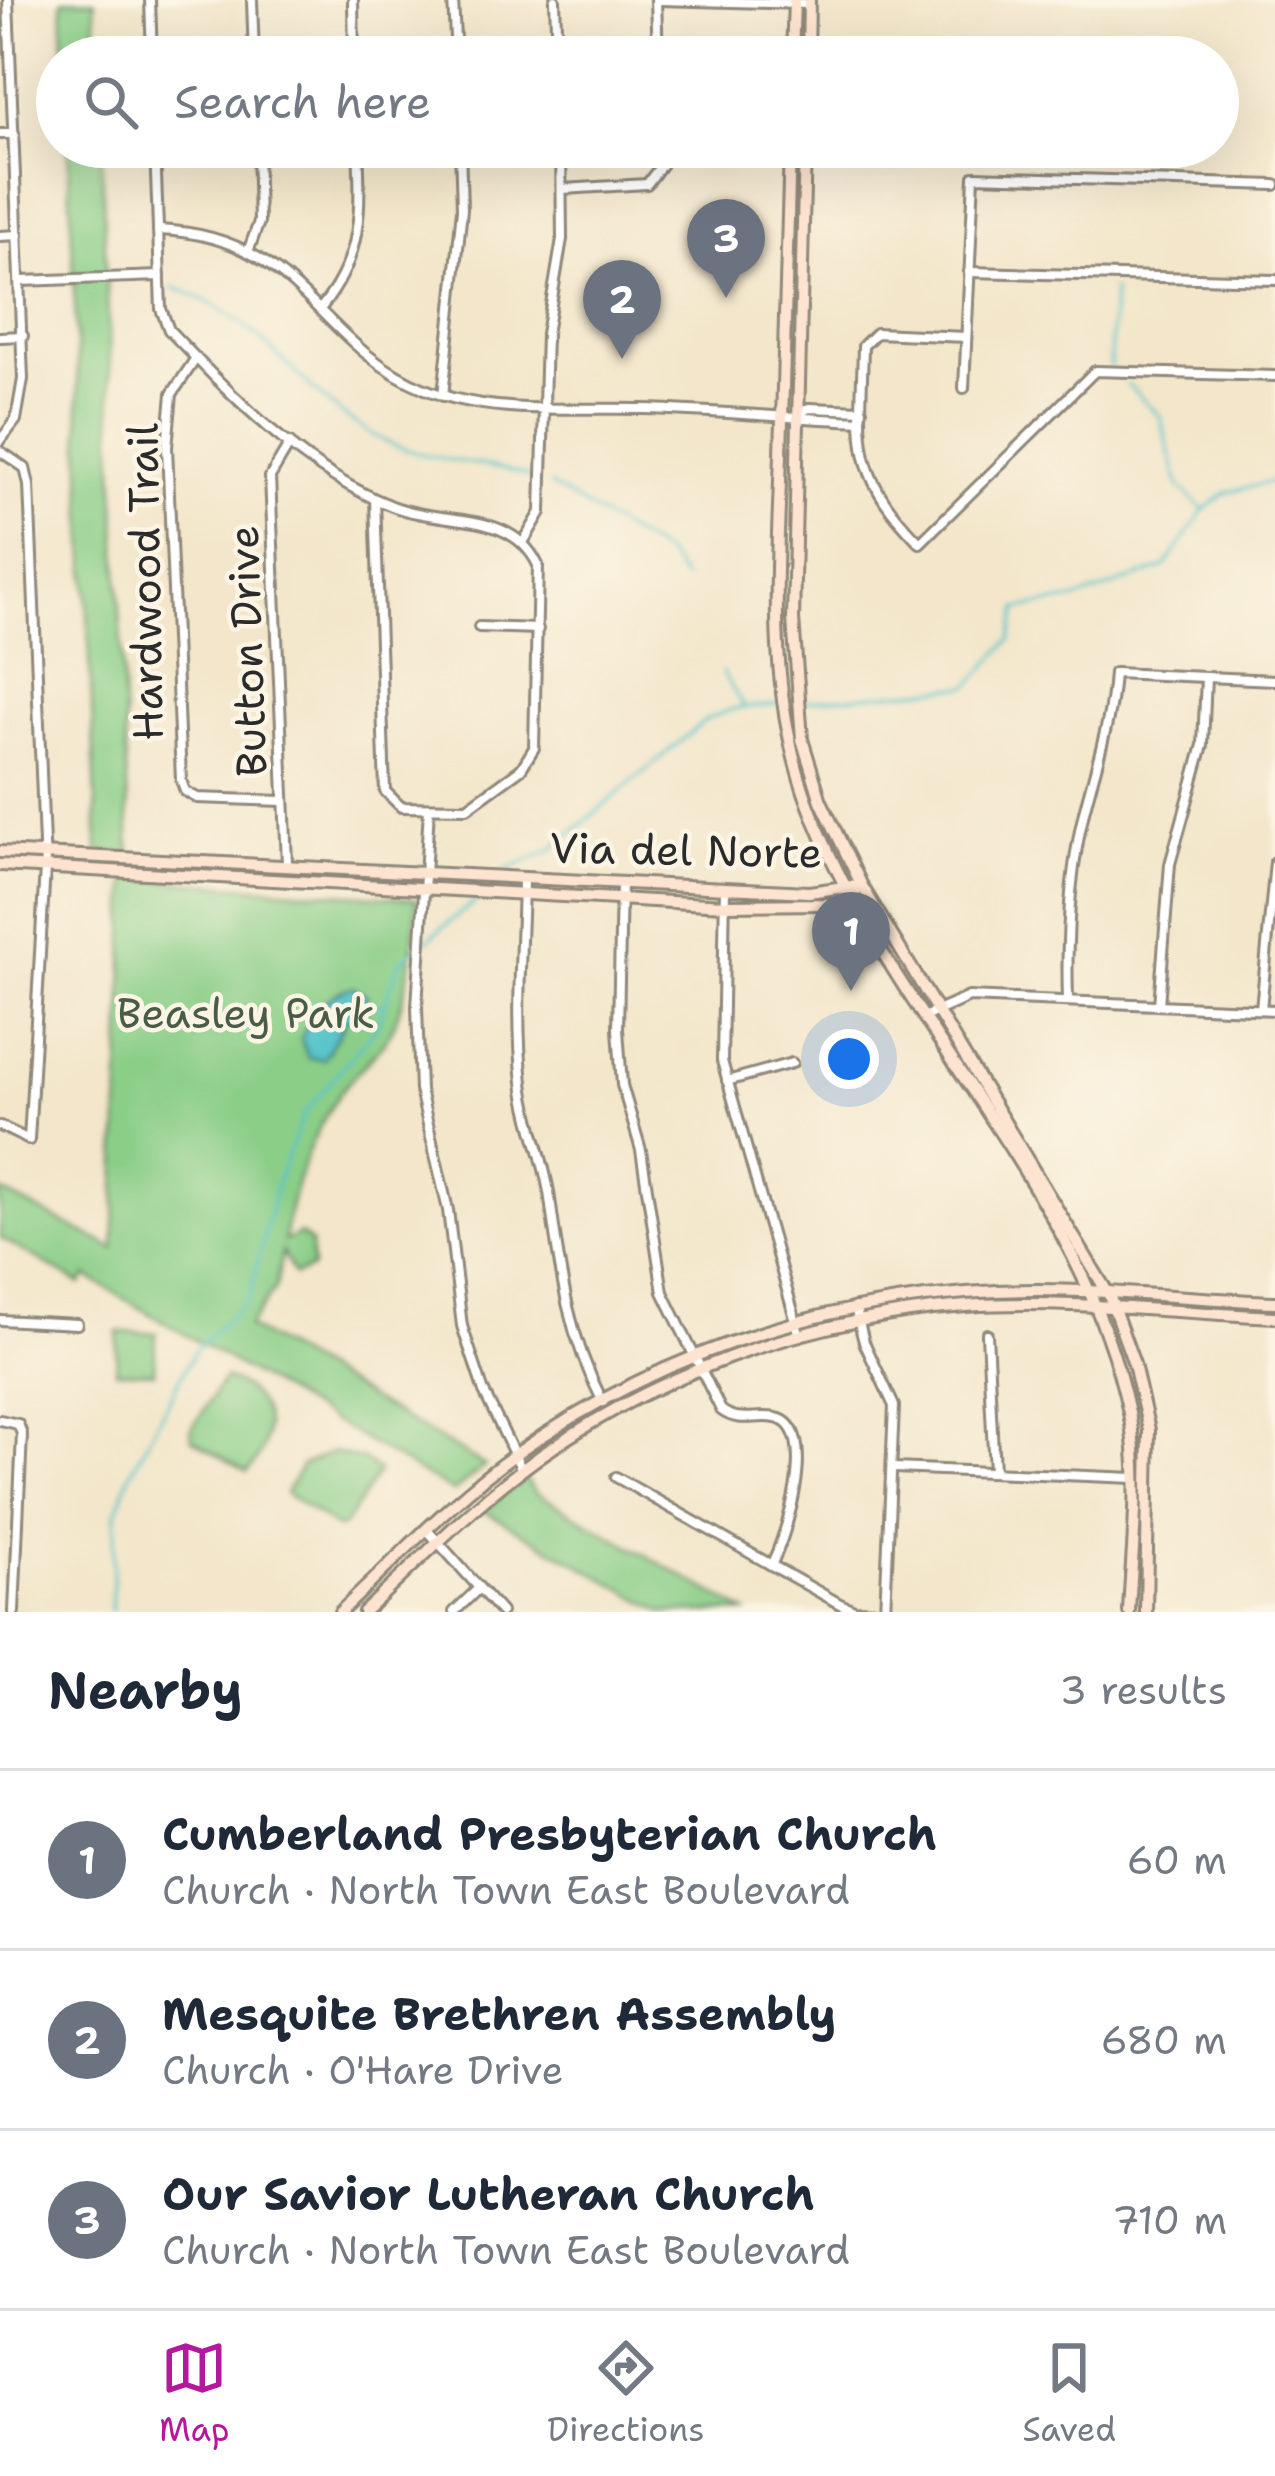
<!DOCTYPE html>
<meta charset="utf-8">
<style>
:root{--surface:#fff;--page:#f2f2f3;--text:#1f2937;--muted:#747a83;--line:#e0e1e3;--accent:#b5179e}
body{margin:0;font-family:"Shantell Sans",sans-serif;background:var(--page);color:var(--text)}
.you{position:absolute;left:849px;top:1059px;width:42px;height:42px;margin:-30px;border:9px solid #fff;border-radius:50%;background:#1a73e8;box-shadow:0 0 0 18px #1a73e833}
.badge{display:grid;place-items:center;width:78px;height:78px;border-radius:50%;background:var(--accent);color:#fff;font-size:39px;font-weight:700}
.pin{position:absolute;translate:-50% -99px;filter:drop-shadow(0 3px 6px #0008)}
.pin::after{content:'';position:absolute;top:63px;width:42px;height:36px;background:inherit;clip-path:polygon(0 0,100% 0,50% 100%)}
.list{margin:0;padding:0;list-style:none}
h2{display:flex;justify-content:space-between;align-items:center;height:156px;margin:0;padding:0 48px;font-size:51px}
h2 small{font-size:39px;font-weight:400;color:var(--muted)}
.list li{display:grid;grid-template-columns:78px 1fr auto;gap:36px;align-items:center;box-sizing:border-box;height:180px;padding:0 48px;border-top:3px solid var(--line)}
.list b{display:block;font-size:45px;white-space:nowrap}
.list p{margin:0;font-size:39px;white-space:nowrap;color:var(--muted)}
.list em{font-size:39px;font-style:normal;color:var(--muted)}
.icon{flex:none;width:66px;height:66px;fill:none;stroke:currentColor;stroke-width:2;stroke-linecap:round;stroke-linejoin:round}
.map{position:relative;flex:none;width:1275px;height:1612px;overflow:hidden}
.search{position:absolute;background:var(--surface);box-shadow:0 12px 48px #0002;left:36px;right:36px;top:36px;height:132px;display:flex;align-items:center;gap:30px;box-sizing:border-box;padding:0 42px;border-radius:66px;color:var(--muted);font-size:45px}
.sheet{height:696px;background:var(--surface)}
nav{display:flex;justify-content:space-around;align-items:center;box-sizing:border-box;height:168px;border-top:3px solid var(--line);background:var(--surface);font-size:33px;color:var(--muted)}
nav a{display:grid;justify-items:center;gap:6px}
nav .on{color:var(--accent)}
.map>svg:first-child{display:block}
.green{fill:#8ace87;stroke:#5a7c59;stroke-width:3}
.water{fill:#56c4ca;stroke:#40787a;stroke-width:3}
.lines{fill:none;stroke-linecap:round;stroke-linejoin:round}
.stream{stroke:#56c4ca;stroke-width:3}
.street-casing{stroke:#8f887a;stroke-width:14}
.secondary-casing{stroke:#8f887a;stroke-width:16}
.street{stroke:#fff;stroke-width:8}
.secondary{stroke:#fde4d0;stroke-width:10}
.labels{text-anchor:middle;dominant-baseline:central;stroke-width:9;stroke-linejoin:round;paint-order:stroke}
.street-label{font-size:42px;fill:#2b2b2b;stroke:#fcf5e5}
.park-label{font-size:42px;fill:#485c47;stroke:#fcf5e5}
</style>
<div class="map">
<svg width="1275" height="1612" viewBox="0 0 1275 1612">
<rect width="100%" height="100%" fill="#fcf5e5"/>
<filter id="ink" filterUnits="userSpaceOnUse"><feTurbulence type="fractalNoise" baseFrequency=".00833" numOctaves="2"/><feDisplacementMap in="SourceGraphic" scale="24" xChannelSelector="R" yChannelSelector="G"/><feConvolveMatrix kernelMatrix="1 2 1 2 8 2 1 2 1" color-interpolation-filters="sRGB"/></filter>
<filter id="wash" filterUnits="userSpaceOnUse"><feTurbulence type="fractalNoise" baseFrequency=".004" numOctaves="4" result="noise"/><feDisplacementMap in="SourceGraphic" scale="48" xChannelSelector="R" yChannelSelector="G"/><feGaussianBlur stdDeviation="2.7" result="paint"/><feColorMatrix in="noise" values="0 0 0 0 0 0 0 0 0 0 0 0 0 0 0 0 0 1.4 0 .05"/><feComposite in="paint" operator="in"/></filter>
<g filter="url(#wash)">
<rect width="100%" height="100%" fill="#f3e6ca"/>
<!-- green -->
<g class="green">
<path d="M62 0H95L97 57H64Z"/>
<path d="M68 147H101L130 855 98 851Z"/>
<path d="M127 878 417 899C414 944 410 985 393 1027 382 1051 355 1071 340 1093 310 1136 291 1189 284 1241L300 1234 311 1243 312 1268 294 1275 282 1252 276 1287 248 1327 485 1466 453 1492 86 1276 81 1284 0 1238V1191L114 1248Z"/>
<path d="M118 1332 156 1333 154 1372 116 1371Z"/>
<path d="M224 1378C270 1393 280 1437 247 1472L192 1439 191 1430Z"/>
<path d="M333 1452 365 1460 378 1472 344 1526 337 1528 285 1493 302 1465Z"/>
<path d="M525 1479 535 1492 746 1612H663L483 1510Z"/>
</g>
<!-- water -->
<path class="water" d="M354 987 367 996 366 1011 346 1020 324 1059 308 1058 301 1039C311 1015 327 991 354 987Z"/>
<g class="lines">
<!-- stream -->
<g class="stream">
<path d="M173 287C264 317 296 390 373 435 425 465 482 458 534 479"/>
<path d="M1110 367 1113 290"/>
<path d="M1127 384 1160 416 1179 486 1204 510"/>
<path d="M550 485 666 555 684 579"/>
<path d="M722 672 743 706"/>
<path d="M804 701 969 686 1011 639 1018 609 1077 599 1165 567 1204 510 1225 493 1275 481"/>
<path d="M156 867 404 879"/>
<path d="M500 873 551 850 707 719 733 709 794 702"/>
<path d="M426 941 483 895"/>
<path d="M368 1005H384"/>
<path d="M111 1612 116 1514 129 1476 195 1350 249 1299 277 1182 304 1114 378 1024 399 963 418 947"/>
</g>
</g>
</g>
<g filter="url(#ink)">
<g class="lines">
<defs>
<g id="street">
<path d="M150 0 152 57"/>
<path d="M252 0 254 57"/>
<path d="M353 0 354 57"/>
<path d="M453 0 456 57"/>
<path d="M555 0 557 57"/>
<path d="M656 0 658 57"/>
<path d="M659 0 809 4"/>
<path d="M0 134H14"/>
<path d="M155 147 161 309 169 330C232 396 306 473 392 506 444 526 511 509 538 565L534 748 521 769 467 808 401 807 385 791 375 499"/>
<path d="M563 189 647 184 662 164V147"/>
<path d="M158 230C303 235 314 344 425 389 491 416 573 407 643 409 717 411 789 418 861 421"/>
<path d="M0 236 18 235"/>
<path d="M249 249 259 222 257 147"/>
<path d="M969 272 1275 280"/>
<path d="M21 281 160 276"/>
<path d="M321 308C363 257 361 210 358 147"/>
<path d="M0 337 23 336"/>
<path d="M966 337 876 333 863 346C861 441 849 471 920 543L1095 371 1275 376"/>
<path d="M196 358 172 394 167 447 181 780 185 791 197 798 283 801"/>
<path d="M964 388 974 176 1275 185"/>
<path d="M443 396 462 209 460 147"/>
<path d="M800 413 809 408 862 410"/>
<path d="M0 441 16 420 23 379 8 0"/>
<path d="M0 451 25 468 29 485 45 868 29 1140 0 1126"/>
<path d="M524 541 541 512 546 334 562 239 561 147"/>
<path d="M479 627 538 629"/>
<path d="M429 809 417 1007 420 1090 448 1210 462 1326 484 1392 522 1470"/>
<path d="M287 863 270 477 290 443"/>
<path d="M523 880C522 946 515 1016 523 1082 527 1122 545 1159 550 1199 560 1273 568 1335 603 1402"/>
<path d="M621 884 618 1029 622 1085 641 1150 663 1292 721 1410C739 1424 755 1414 776 1418 821 1427 785 1540 771 1565"/>
<path d="M725 888 722 1061 800 1336"/>
<path d="M1068 1000C1066 938 1070 872 1084 812 1096 764 1111 723 1114 673L1275 680"/>
<path d="M1159 1005 1170 864 1203 745 1206 677"/>
<path d="M1261 1009 1275 862"/>
<path d="M924 1017 969 997 1275 1010"/>
<path d="M727 1081 792 1063"/>
<path d="M855 1307 864 1342 894 1406 885 1612"/>
<path d="M0 1320 77 1324"/>
<path d="M987 1334 994 1471"/>
<path d="M0 1420 18 1424 22 1434 14 1612"/>
<path d="M894 1468 1135 1478"/>
<path d="M616 1477 840 1604 854 1610 885 1611"/>
<path d="M428 1531 501 1612"/>
<path d="M454 1612 479 1588"/>
</g>
<g id="secondary">
<path d="M792 57 794 0"/>
<path d="M808 57 809 0"/>
<path d="M790 147C787 250 784 353 781 455 777 573 766 693 809 806 890 1020 1082 1185 1129 1413 1142 1477 1132 1547 1129 1612"/>
<path d="M805 147 793 619 802 739 821 801 862 886 1109 1295 1134 1364 1149 1430 1146 1612"/>
<path d="M0 852 809 892 852 886"/>
<path d="M0 865 725 905 829 904 856 892"/>
<path d="M340 1612C397 1559 453 1498 516 1454 670 1345 851 1291 1038 1290 1117 1290 1196 1299 1275 1302"/>
<path d="M364 1612C415 1565 464 1514 519 1472 645 1375 808 1318 966 1306 1068 1299 1173 1313 1275 1317"/>
</g>
</defs>
<!-- street casing -->
<use href="#street" class="street-casing"/>
<!-- secondary casing -->
<use href="#secondary" class="secondary-casing"/>
<!-- street -->
<use href="#street" class="street"/>
<!-- secondary -->
<use href="#secondary" class="secondary"/>
</g>
</g>
<g class="labels">
<!-- street labels -->
<g class="street-label">
<text transform="translate(145 582) rotate(-91)">Hardwood Trail</text>
<text transform="translate(247 651) rotate(-92)">Button Drive</text>
<text transform="translate(686 850) rotate(1)">Via del Norte</text>
</g>
<!-- park labels -->
<g class="park-label">
<text x="246" y="1013">Beasley Park</text>
</g>
</g>
</svg>
<div class="you"></div>
<div class="pin badge" style="left:851px;top:991px;background:#6b7280">1</div>
<div class="pin badge" style="left:622px;top:359px;background:#6b7280">2</div>
<div class="pin badge" style="left:726px;top:298px;background:#6b7280">3</div>
<div class="search"><svg class="icon" aria-label="search" viewBox="0 0 24 24"><circle cx="10" cy="10" r="6"/><path d="M15 15l6 6"/></svg>Search here</div>
</div>
<section class="sheet">
<h2>Nearby<small>3 results</small></h2>
<ul class="list">
<li><span class="badge" style="background:#6b7280">1</span><div><b>Cumberland Presbyterian Church</b><p>Church · North Town East Boulevard</p></div><em>60 m</em></li>
<li><span class="badge" style="background:#6b7280">2</span><div><b>Mesquite Brethren Assembly</b><p>Church · O'Hare Drive</p></div><em>680 m</em></li>
<li><span class="badge" style="background:#6b7280">3</span><div><b>Our Savior Lutheran Church</b><p>Church · North Town East Boulevard</p></div><em>710 m</em></li>
</ul>
</section>
<nav>
<a class="on"><svg class="icon" aria-label="map" viewBox="0 0 24 24"><path d="M3 6l6-2 6 2 6-2v14l-6 2-6-2-6 2zM9 4v14M15 6v14"/></svg>Map</a>
<a><svg class="icon" aria-label="directions" viewBox="0 0 24 24"><path d="M12 3l9 9-9 9-9-9zM9 14v-3h6M13 9l2 2-2 2"/></svg>Directions</a>
<a><svg class="icon" aria-label="saved" viewBox="0 0 24 24"><path d="M7 4h10v16l-5-4-5 4z"/></svg>Saved</a>
</nav>
